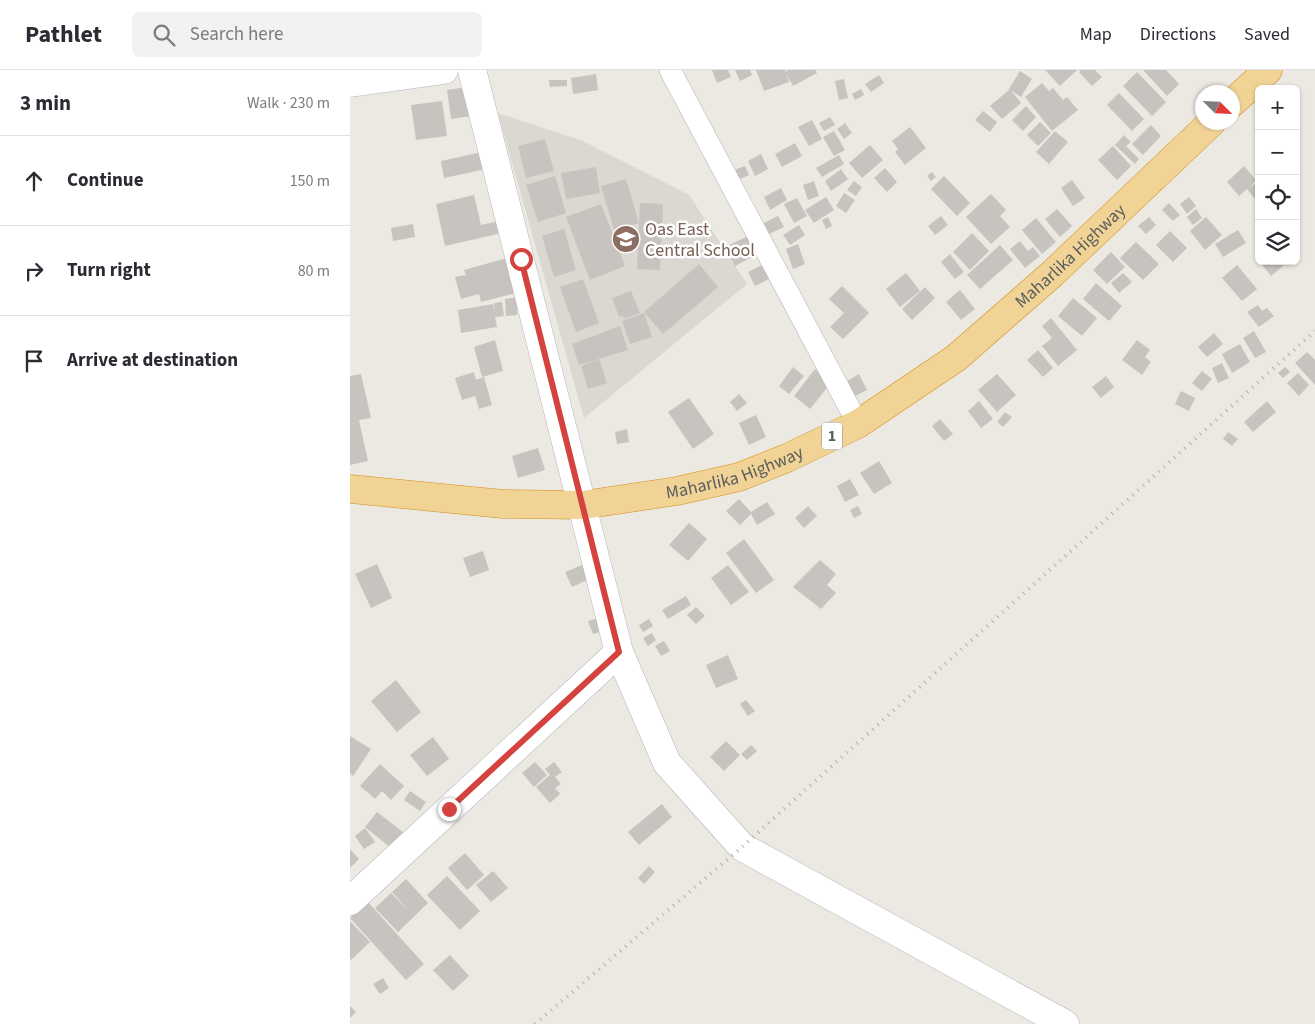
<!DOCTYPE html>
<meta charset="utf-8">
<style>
:root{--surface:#fff;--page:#f2f2f3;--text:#2b2b33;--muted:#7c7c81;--line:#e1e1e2}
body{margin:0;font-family:"Source Sans 3",sans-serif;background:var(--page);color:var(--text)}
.controls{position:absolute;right:15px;top:15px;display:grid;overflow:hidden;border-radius:8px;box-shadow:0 1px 4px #0004}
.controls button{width:45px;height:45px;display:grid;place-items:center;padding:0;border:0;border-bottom:1px solid var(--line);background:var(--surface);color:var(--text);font:25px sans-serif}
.compass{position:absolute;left:845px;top:15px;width:45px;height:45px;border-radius:50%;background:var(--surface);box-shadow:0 1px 4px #0004;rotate:114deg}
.stop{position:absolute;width:15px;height:15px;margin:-11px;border:4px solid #d44340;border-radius:50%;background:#fff}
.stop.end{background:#d44340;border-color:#fff;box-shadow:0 1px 5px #0008}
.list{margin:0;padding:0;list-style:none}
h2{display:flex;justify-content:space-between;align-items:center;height:65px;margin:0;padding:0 20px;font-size:21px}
h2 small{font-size:16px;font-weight:400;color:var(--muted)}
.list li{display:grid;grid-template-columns:32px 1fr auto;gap:15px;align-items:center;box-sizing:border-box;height:90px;padding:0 20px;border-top:1px solid var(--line)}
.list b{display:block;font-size:19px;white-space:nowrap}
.list em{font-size:16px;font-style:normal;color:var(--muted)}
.icon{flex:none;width:28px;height:28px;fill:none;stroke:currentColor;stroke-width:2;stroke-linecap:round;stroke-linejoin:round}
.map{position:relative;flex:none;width:965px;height:954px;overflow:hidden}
header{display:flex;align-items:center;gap:30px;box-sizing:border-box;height:70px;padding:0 25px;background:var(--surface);border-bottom:1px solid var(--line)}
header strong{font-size:24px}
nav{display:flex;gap:28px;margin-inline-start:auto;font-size:18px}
.search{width:350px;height:45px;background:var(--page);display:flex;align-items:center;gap:12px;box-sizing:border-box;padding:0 18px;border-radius:8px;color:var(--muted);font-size:19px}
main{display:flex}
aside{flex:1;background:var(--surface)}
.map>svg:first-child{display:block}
.education{fill:#dbd8d1}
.building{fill:#c7c4bf}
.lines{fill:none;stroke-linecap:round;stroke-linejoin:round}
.street-casing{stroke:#b0b3b6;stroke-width:22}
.secondary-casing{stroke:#b2b5b8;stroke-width:29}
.highway-casing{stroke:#d38e1b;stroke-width:29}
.street{stroke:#fff;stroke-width:21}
.secondary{stroke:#fff;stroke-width:28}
.highway{stroke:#f0d395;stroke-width:28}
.rail{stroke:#b0b1b1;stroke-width:4;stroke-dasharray:1 6;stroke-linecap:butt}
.route{stroke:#d44340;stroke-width:6}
.labels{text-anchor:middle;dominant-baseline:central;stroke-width:5;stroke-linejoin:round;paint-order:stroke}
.shield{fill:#fff;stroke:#8c8e90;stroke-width:1}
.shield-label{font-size:16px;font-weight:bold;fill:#5b5e61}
.education-label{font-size:18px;fill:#785e54;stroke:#fff;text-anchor:start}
.street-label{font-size:18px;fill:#5b5e61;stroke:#fff}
</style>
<header>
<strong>Pathlet</strong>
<div class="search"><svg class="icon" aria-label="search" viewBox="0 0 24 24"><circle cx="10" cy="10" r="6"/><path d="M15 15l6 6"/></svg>Search here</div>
<nav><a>Map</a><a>Directions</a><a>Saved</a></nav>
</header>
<main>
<aside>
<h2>3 min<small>Walk · 230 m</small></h2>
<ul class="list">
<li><svg class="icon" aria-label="ahead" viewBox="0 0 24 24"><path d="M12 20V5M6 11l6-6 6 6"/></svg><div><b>Continue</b></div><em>150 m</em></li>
<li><svg class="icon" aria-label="right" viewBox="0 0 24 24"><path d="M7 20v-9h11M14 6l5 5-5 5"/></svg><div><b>Turn right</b></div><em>80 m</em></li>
<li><svg class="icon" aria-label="arrive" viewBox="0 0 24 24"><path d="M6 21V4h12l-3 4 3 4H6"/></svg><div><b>Arrive at destination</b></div></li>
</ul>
</aside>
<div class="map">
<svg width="965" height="954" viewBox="0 0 965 954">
<rect width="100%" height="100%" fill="#ebe9e2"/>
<!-- education -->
<path class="education" d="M148 43 233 71 339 125 397 214 234 348Z"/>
<!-- building -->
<g class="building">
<path d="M362 0H378L381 7 367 13Z"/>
<path d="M385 0H400L402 5 390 11Z"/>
<path d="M406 0H435L439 12 414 21Z"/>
<path d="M438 0H465L467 3 443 16 435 2Z"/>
<path d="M695 0H727L710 16Z"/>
<path d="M731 0H745L752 7 742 16 729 2Z"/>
<path d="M793 0H816L829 14 817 26Z"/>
<path d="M670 1 682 9 671 27 659 19Z"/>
<path d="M787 2 816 32 802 46 773 16Z"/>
<path d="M246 4 248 20 223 24 221 8Z"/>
<path d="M529 5 534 13 521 22 515 14Z"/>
<path d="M494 9 498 28 489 30 485 11Z"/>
<path d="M199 10H217V16L200 17Z"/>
<path d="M692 13 699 21 703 18 713 30 717 27 728 40 702 61 675 27Z"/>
<path d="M117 17 122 46 101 49 97 20Z"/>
<path d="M511 19 514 25 505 30 502 24Z"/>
<path d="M660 19 671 33 652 49 640 36Z"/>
<path d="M769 23 794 49 782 61 757 35Z"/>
<path d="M92 31 97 66 66 70 61 35Z"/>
<path d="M676 36 686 47 673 61 662 50Z"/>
<path d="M633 41 647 52 640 62 625 50Z"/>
<path d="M480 47 485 55 474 61 469 53Z"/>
<path d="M462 50 472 69 459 76 448 57Z"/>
<path d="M690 52 701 63 688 76 677 65Z"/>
<path d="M495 53 502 63 494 69 487 59Z"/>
<path d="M801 55 811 66 793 85 782 74Z"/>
<path d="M560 57 576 78 555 95 545 82 548 79 542 71Z"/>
<path d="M484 61 495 80 484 86 473 67Z"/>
<path d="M705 61 718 72 699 94 686 82Z"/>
<path d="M774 65 781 72 776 76 789 89 785 94 765 75Z"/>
<path d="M195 69 204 101 176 108 168 76Z"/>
<path d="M445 73 452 86 432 97 425 84Z"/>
<path d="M520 75 533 90 512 108 499 93Z"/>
<path d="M763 76 781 96 767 110 748 90Z"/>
<path d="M132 82 136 99 94 108 91 91Z"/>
<path d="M411 84 418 99 405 106 398 91Z"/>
<path d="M489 85 494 94 472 107 466 98Z"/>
<path d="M395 96 399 105 388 110 384 100Z"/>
<path d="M894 96 906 110 900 117 909 111V124L904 128 897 119 889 126 877 112Z"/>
<path d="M246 97 250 123 216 129 211 103Z"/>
<path d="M535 98 547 112 537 122 524 108Z"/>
<path d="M491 99 498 109 481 121 475 111Z"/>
<path d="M582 102 586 107 581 111 577 106Z"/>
<path d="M205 106 216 143 188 152 176 115Z"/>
<path d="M594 106 620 133 607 146 581 119Z"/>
<path d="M276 109 289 153 264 160 251 116Z"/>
<path d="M722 110 735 128 723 136 711 118Z"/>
<path d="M464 111 469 126 458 130 453 115Z"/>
<path d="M504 111 512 117 506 126 497 120Z"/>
<path d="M431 118 437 130 420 140 414 127Z"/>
<path d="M494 123 505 130 496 143 486 136Z"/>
<path d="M641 124 656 140 650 146 660 157 641 174 616 147Z"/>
<path d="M124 125 131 155 149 151 152 163 95 176 86 134Z"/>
<path d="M476 127 484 140 464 153 455 140Z"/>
<path d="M839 127 846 136 837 144 830 134Z"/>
<path d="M447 128 457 146 444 153 434 134Z"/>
<path d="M290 133 313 134 310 200 287 199Z"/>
<path d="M819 133 830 145 823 151 812 140Z"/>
<path d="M251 134 275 196 240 210 216 147Z"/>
<path d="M707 139 722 156 710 167 695 149Z"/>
<path d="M846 139 852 148 843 155 837 147Z"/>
<path d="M428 146 434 157 419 164 414 153Z"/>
<path d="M591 146 598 155 585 165 578 156Z"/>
<path d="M478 147 482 156 476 159 472 150Z"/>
<path d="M799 147 806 155 796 164 788 156Z"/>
<path d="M856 147 872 165 855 180 840 161Z"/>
<path d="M686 148 706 172 692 184 672 160Z"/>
<path d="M63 154 65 167 43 171 41 158Z"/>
<path d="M449 155 455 165 440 175 433 165Z"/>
<path d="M214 159 226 200 204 207 192 166Z"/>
<path d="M888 160 896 173 873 187 865 174Z"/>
<path d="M820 161 837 178 823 192 806 175Z"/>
<path d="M622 163 639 181 620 200 603 182Z"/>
<path d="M402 164 412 182 385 196 375 177Z"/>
<path d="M670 171 678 181 683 177 690 186 675 198 660 179Z"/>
<path d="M786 172 809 194 793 210 770 188Z"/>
<path d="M448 174 455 194 443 199 436 179Z"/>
<path d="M650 175 663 190 630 219 617 205Z"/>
<path d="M761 182 775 197 757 214 743 200Z"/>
<path d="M600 184 614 202 605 209 591 192Z"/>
<path d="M157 188 166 223 131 232 129 224 111 229 105 207 116 205 114 200Z"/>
<path d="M909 191H939L921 206Z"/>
<path d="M416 193 423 207 405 216 398 202Z"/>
<path d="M349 194 368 217 313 264 294 242Z"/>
<path d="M887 195 907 219 892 231 872 208Z"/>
<path d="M556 203 570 221 550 237 536 219Z"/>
<path d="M773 203 782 212 769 223 761 213Z"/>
<path d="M233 209 249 253 226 262 210 217Z"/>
<path d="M746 213 772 236 759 251 733 229Z"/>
<path d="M492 216 519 243 493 269 480 257 494 243 479 229Z"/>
<path d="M575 217 585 228 562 250 552 239Z"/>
<path d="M610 220 625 239 611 250 596 232Z"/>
<path d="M281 221 290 243 274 249 273 246 269 247 262 228Z"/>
<path d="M168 227 167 245 156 246 155 229Z"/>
<path d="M723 228 747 248 732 266 708 246Z"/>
<path d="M152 232 154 246 145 247 147 257 111 263 108 240 143 234 145 244 144 233Z"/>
<path d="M908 235 912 241 917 238 924 246 909 257 897 242Z"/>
<path d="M294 243 302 267 280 274 272 251Z"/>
<path d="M701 248 727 280 708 296 692 276 702 268 692 256Z"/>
<path d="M270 256 278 280 229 295 222 274Z"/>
<path d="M904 261 916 282 905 288 893 268Z"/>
<path d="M864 263 873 274 857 287 848 277Z"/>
<path d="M145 270 153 301 132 307 124 277Z"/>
<path d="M787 270 800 280 795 287 801 292 792 305 772 290Z"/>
<path d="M890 274 900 292 882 303 872 284Z"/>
<path d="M688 280 703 298 693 307 677 290Z"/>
<path d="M957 282 965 290V315L945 293Z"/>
<path d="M249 289 257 313 238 319 231 296Z"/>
<path d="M872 293 879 308 868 313 862 298Z"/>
<path d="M443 297 454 306 439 324 429 316Z"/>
<path d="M935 297 940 302 933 308 928 303Z"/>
<path d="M465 299 481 313 460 339 444 326Z"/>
<path d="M852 301 862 309 852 321 842 313Z"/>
<path d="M124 302 126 310 134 307 142 335 129 339 125 326 112 330 105 308Z"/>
<path d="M948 303 959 315 949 326 937 313Z"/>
<path d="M11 304 21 348 9 350 18 391 0 395V306Z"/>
<path d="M509 304 517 320 505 326 497 311Z"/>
<path d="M647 304 666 325 647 342 628 320Z"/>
<path d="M756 306 764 317 751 328 742 317Z"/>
<path d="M831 321 845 328 839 341 825 334Z"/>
<path d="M389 324 397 333 387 341 380 332Z"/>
<path d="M339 328 364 364 343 379 318 342Z"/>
<path d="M629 331 643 349 631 358 618 341Z"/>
<path d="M917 331 926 342 903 362 894 352Z"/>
<path d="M655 342 662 347 653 357 647 352Z"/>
<path d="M406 345 416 367 399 375 389 353Z"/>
<path d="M590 349 603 364 594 371 582 356Z"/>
<path d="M277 359 279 372 267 374 265 362Z"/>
<path d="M878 362 888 369 882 376 873 369Z"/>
<path d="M188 378 195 400 168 408 162 386Z"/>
<path d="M529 391 542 413 524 424 510 403Z"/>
<path d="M500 409 509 425 495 432 487 416Z"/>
<path d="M389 429 401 442 417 432 425 444 407 455 401 444 390 455 376 441Z"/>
<path d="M458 436 467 446 454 458 445 448Z"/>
<path d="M508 436 512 444 504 448 500 440Z"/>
<path d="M339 453 357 469 338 491 319 475Z"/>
<path d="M394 469 424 510 406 523 376 483Z"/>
<path d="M133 481 139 500 120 507 113 488Z"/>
<path d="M470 490 486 504 477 515 486 523 471 539 443 517Z"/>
<path d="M27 494 42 528 21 538 5 504Z"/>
<path d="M232 495 239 509 222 517 215 502Z"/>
<path d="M378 495 399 522 381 535 361 508Z"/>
<path d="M336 526 341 535 318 549 312 540Z"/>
<path d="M346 537 355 546 346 554 337 545Z"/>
<path d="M253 547 257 560 243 564 238 551Z"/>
<path d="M299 549 303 556 293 562 289 555Z"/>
<path d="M302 563 306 570 298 576 293 568Z"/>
<path d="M314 571 320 581 311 586 305 576Z"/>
<path d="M378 585 388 609 366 618 356 595Z"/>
<path d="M46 610 71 642 47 662 21 631Z"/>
<path d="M396 630 405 641 398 646 390 634Z"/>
<path d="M0 666 21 679 3 706 0 703Z"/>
<path d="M83 667 99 689 77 706 60 685Z"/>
<path d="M376 671 390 685 374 701 360 687Z"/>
<path d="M401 675 407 681 397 690 391 684Z"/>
<path d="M185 692 197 705 184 717 172 703Z"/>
<path d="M204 692 212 702 205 707 211 714 205 718 210 724 200 733 186 717 200 705 195 699Z"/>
<path d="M30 694 54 716 41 730 32 721 25 729 10 716Z"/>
<path d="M60 721 76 732 70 741 54 730Z"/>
<path d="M312 734 322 747 289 775 278 762Z"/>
<path d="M27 742 53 762 41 778 15 757Z"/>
<path d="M15 758 25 772 14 779 5 766Z"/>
<path d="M0 779 9 789 0 798Z"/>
<path d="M115 783 134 805 117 820 98 798Z"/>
<path d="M299 796 305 802 294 814 288 808Z"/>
<path d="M143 801 158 818 141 832 126 815Z"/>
<path d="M97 806 130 841 110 860 77 825Z"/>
<path d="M56 809 78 833 48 862 25 838 41 823 61 843 42 822Z"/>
<path d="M17 831 74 894 56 910 0 848Z"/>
<path d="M0 851 20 872 1 890 0 889Z"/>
<path d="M100 885 119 906 103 921 83 900Z"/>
<path d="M33 908 39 918 30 924 23 914Z"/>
<path d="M0 936 6 942 0 948Z"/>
</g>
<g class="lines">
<defs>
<path id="street" d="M320 0 508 354"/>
<g id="secondary">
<path d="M122 0 269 582 317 693 392 777 715 954"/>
<path d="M0 13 94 0"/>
<path d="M0 831 269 582"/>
</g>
<g id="highway">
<path d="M882 33 918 0"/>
<path id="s1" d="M0 419 153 434 233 435 327 421 389 407 437 388 508 354 606 288 702 204 862 52"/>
</g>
</defs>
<!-- street casing -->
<use href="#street" class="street-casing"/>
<!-- secondary casing -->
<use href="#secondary" class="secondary-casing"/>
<!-- highway casing -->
<use href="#highway" class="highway-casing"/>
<!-- street -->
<use href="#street" class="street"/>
<!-- secondary -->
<use href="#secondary" class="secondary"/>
<!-- highway -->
<use href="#highway" class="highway"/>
<!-- rail -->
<path class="rail" d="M185 954 392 777 965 261"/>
</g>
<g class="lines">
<!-- route -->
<path class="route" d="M99 739 269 582 171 189"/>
</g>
<!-- icons -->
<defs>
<symbol id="school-disc" viewBox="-11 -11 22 22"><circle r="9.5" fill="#8d6e63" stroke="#fff"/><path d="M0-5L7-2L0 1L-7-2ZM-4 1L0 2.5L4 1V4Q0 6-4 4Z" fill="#fff"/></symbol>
</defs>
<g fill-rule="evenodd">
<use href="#school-disc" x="260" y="153" width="32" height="32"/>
</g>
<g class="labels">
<!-- shield labels -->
<rect class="shield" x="472" y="352.5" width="20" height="27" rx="4"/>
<g class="shield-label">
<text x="482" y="366">1</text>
</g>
<!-- education labels -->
<g class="education-label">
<text x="295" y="159">Oas East<tspan x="295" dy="21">Central School</tspan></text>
</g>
<!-- street labels -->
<g class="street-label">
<text stroke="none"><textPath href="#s1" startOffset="794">Maharlika Highway</textPath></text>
<text stroke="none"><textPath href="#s1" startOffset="389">Maharlika Highway</textPath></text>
</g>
</g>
</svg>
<div class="controls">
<button>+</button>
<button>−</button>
<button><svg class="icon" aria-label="locate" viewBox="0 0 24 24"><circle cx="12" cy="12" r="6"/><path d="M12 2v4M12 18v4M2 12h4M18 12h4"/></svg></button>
<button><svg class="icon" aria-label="layers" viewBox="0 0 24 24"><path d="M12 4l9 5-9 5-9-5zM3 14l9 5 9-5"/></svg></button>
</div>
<svg class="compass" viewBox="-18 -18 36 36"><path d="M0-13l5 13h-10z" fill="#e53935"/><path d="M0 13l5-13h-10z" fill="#7c7c81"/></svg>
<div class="stop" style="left:171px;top:189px"></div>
<div class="stop end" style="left:99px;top:739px"></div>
</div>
</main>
